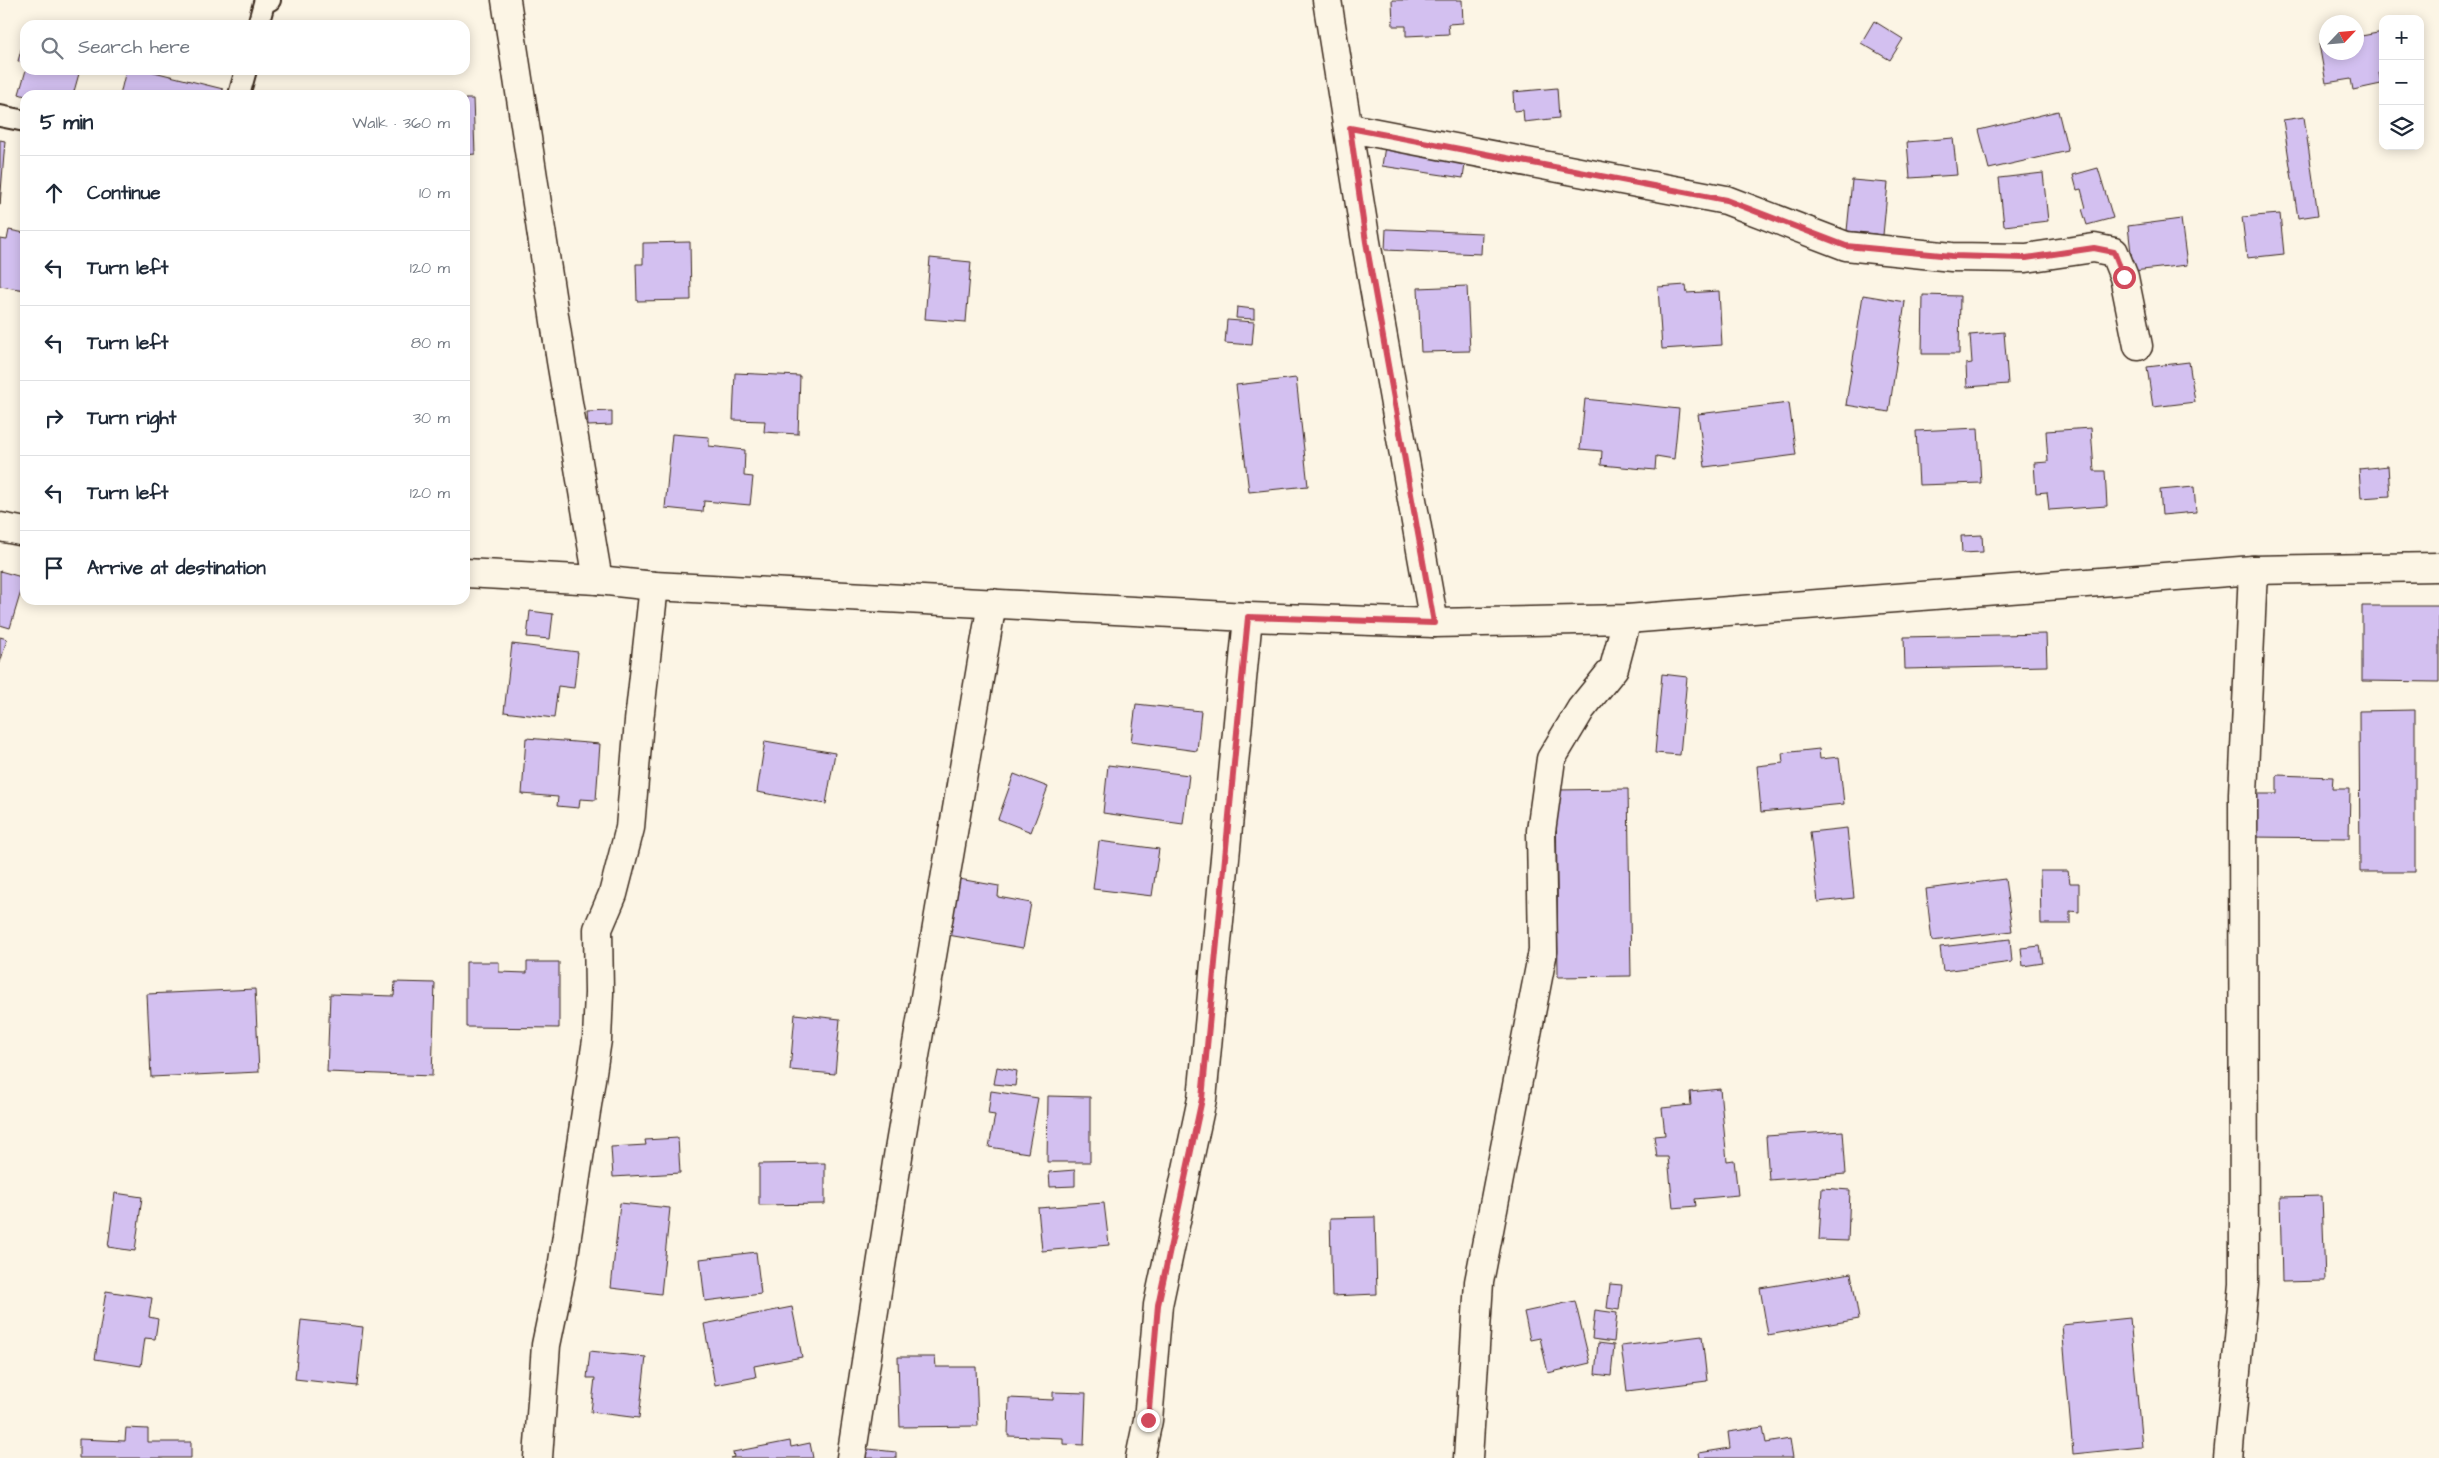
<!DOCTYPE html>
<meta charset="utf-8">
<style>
:root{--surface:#fff;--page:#f6f6f7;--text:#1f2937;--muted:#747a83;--line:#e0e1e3}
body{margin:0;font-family:"Architects Daughter",sans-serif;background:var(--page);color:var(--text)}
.controls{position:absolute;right:15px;top:15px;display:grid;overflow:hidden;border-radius:10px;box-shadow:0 2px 12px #0003}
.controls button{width:45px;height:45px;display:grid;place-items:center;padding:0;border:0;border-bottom:1px solid var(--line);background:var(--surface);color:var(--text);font:25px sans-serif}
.compass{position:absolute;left:2319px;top:15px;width:45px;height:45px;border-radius:50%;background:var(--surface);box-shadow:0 2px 12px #0003;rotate:64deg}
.stop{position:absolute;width:15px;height:15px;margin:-11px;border:4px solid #d1495b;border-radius:50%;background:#fff}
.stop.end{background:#d1495b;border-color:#fff;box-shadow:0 1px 5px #0008}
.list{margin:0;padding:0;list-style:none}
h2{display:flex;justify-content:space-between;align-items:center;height:65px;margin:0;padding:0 20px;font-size:21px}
h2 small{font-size:16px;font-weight:400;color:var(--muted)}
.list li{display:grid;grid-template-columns:32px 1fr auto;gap:15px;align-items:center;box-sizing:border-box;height:75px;padding:0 20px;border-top:1px solid var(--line)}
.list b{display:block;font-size:19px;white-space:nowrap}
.list em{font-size:16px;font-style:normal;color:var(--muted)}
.icon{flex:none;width:28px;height:28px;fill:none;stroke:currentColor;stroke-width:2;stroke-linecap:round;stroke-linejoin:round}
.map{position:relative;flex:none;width:2439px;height:1458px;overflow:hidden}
.search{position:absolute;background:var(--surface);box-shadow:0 2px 12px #0003;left:20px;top:20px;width:450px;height:55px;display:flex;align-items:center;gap:12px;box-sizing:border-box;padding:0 18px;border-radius:15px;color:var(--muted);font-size:19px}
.panel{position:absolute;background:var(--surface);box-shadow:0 2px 12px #0003;left:20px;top:90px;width:450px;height:515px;border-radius:15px}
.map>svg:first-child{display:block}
.building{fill:#d3c0f0;stroke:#3b2a1e}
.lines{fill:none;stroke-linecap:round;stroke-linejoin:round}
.service-casing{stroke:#3b2a1e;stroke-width:24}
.minor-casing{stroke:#3b2a1e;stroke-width:31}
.tertiary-casing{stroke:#3b2a1e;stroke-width:31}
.service{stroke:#fcf5e5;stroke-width:20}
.minor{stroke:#fcf5e5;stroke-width:28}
.tertiary{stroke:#fcf5e5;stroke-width:28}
.route{stroke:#d1495b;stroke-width:6}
</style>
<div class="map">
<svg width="2439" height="1458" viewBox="0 0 2439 1458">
<rect width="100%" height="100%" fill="#fcf5e5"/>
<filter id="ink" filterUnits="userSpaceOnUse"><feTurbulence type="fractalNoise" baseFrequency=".02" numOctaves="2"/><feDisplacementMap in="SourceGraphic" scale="10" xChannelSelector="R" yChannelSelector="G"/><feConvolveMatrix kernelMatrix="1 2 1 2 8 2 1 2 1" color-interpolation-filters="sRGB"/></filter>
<g filter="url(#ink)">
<!-- building -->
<g class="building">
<path d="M1392 0H1462L1463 23 1448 24 1449 34 1406 36V26H1393Z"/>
<path d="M1874 21 1903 39 1890 60 1861 43Z"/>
<path d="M2383 32V73H2379L2381 84 2353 90 2351 79 2326 83 2319 44 2326 43V52H2356V37Z"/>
<path d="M24 39 25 40V63L18 61Z"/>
<path d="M26 70H80L73 95 25 96 19 94Z"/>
<path d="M126 70H146L223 89 222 95H120Z"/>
<path d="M1557 88 1559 118 1524 122 1523 110 1514 111 1513 92Z"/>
<path d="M465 99H473L475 154 465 155Z"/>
<path d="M2058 111 2068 151 1989 169 1979 130Z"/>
<path d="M2304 117 2318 215 2298 218 2283 120Z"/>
<path d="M1953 138 1957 175 1910 178 1907 142Z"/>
<path d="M0 140 5 141 0 205Z"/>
<path d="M1385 146 1466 158 1463 178 1382 166Z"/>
<path d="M2098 168 2113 218 2087 225 2082 209 2086 208 2081 189 2077 190 2073 175Z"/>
<path d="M2043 173 2048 221 2004 226 1999 178Z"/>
<path d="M1852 180 1888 183 1883 235 1847 231Z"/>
<path d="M2280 214 2284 254 2247 258 2242 217Z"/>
<path d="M2181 219 2187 265 2133 271 2128 226Z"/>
<path d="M1386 229 1482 233 1481 254 1385 250Z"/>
<path d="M9 230 25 233V290L0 286V239L7 240Z"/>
<path d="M690 242 691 300 637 301 636 264H643V243Z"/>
<path d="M930 258 971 262 966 322 925 319Z"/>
<path d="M1686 285 1687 293 1719 291 1722 345 1662 349 1658 287Z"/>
<path d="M1467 286 1470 351 1421 352 1418 288Z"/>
<path d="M1863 295 1905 302 1889 412 1846 405Z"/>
<path d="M1923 295 1960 296 1959 354H1922Z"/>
<path d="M1237 307 1254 309V319L1236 318Z"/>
<path d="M1227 320 1254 322 1252 345 1225 343Z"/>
<path d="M2004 332 2008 384 1967 387 1966 364 1972 363 1970 335Z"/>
<path d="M2189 362 2195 402 2153 407 2147 367Z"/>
<path d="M735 373 800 376 798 434 764 432 765 421 733 420Z"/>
<path d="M1296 378 1308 486 1249 492 1236 385Z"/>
<path d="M1585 399 1679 409 1674 459 1656 456 1655 470 1601 465 1602 451 1580 449Z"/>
<path d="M1789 403 1796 455 1705 467 1698 414Z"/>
<path d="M612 411V425L588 426 587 412Z"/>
<path d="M1978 428 1981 483 1919 485 1916 431Z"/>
<path d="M2091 428 2094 471H2105L2107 506 2049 510 2047 492 2036 493 2034 463 2048 462 2046 431Z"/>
<path d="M672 434 709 437V446L745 450 744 476 753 477 750 505 704 501 703 512 665 508Z"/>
<path d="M2388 466 2390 496 2361 498 2359 469Z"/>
<path d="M2194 487 2196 512 2162 515 2160 490Z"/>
<path d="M1982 535 1983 552 1962 553 1961 536Z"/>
<path d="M0 571 25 578 10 628 0 625Z"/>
<path d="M2362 606H2439V682L2362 681Z"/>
<path d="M530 611 553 614 550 639 527 637Z"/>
<path d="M2046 634 2047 666 1905 669 1904 637Z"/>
<path d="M0 637 7 639 0 663Z"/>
<path d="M512 644 578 652 574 688 558 686 554 718 504 712Z"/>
<path d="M1662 674 1687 677 1680 755 1655 753Z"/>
<path d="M1136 704 1201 711 1197 751 1131 742Z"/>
<path d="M2415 710V872H2360L2359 711Z"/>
<path d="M526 738 600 744 596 800 580 799 579 808 557 806 558 797 522 794Z"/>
<path d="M765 741 835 753 826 804 757 792Z"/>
<path d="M1819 749 1820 759 1839 757 1844 804 1761 812 1757 766 1783 763 1782 753Z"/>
<path d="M1108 765 1189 775 1183 824 1103 813Z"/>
<path d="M1014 774 1048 787 1031 832 998 819Z"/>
<path d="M2277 775 2333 777 2332 789H2350L2349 838 2250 837V794H2277Z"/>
<path d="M1628 789 1631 976 1558 977 1556 790Z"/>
<path d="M1847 828 1854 898 1818 902 1810 832Z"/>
<path d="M1099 841 1159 849 1152 896 1093 889Z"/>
<path d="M2040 871H2068L2070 883H2079V912L2070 911V924H2041Z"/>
<path d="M959 879 999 886 998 897 1031 903 1023 948 948 935Z"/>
<path d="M2005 879 2012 931 1932 941 1926 889Z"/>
<path d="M2010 939 2012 962 1943 971 1940 947Z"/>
<path d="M2040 946 2043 963 2023 966 2021 948Z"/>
<path d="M466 962H499V972L527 973V962H559V1028L466 1027Z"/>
<path d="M395 982 435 983 432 1076 327 1072 330 994 394 996Z"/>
<path d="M255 989 259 1072 151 1077 147 994Z"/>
<path d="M795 1014 840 1019 835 1074 790 1070Z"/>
<path d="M997 1067 1017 1071 1015 1086 994 1084Z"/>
<path d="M1720 1089 1727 1161 1734 1160 1738 1195 1695 1199 1696 1206 1673 1208 1668 1157H1657L1654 1136 1665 1135 1662 1108 1691 1105 1690 1092Z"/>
<path d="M991 1091 1038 1098 1028 1153 989 1147 995 1115 988 1114Z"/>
<path d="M1048 1096 1090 1097V1162H1047Z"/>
<path d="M1843 1131 1846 1174 1769 1180 1766 1136Z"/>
<path d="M678 1138 680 1173 613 1177 611 1147 646 1145 645 1140Z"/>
<path d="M825 1163V1204L759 1205V1164Z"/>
<path d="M1075 1170V1186L1050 1187 1049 1172Z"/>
<path d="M1822 1188 1850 1190 1848 1241 1819 1240Z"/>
<path d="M115 1193 142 1197 135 1251 108 1247Z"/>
<path d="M2322 1196 2325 1281 2282 1282 2280 1197Z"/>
<path d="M620 1203 670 1208 661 1294 611 1288Z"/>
<path d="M1104 1203 1109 1245 1042 1251 1038 1208Z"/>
<path d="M1375 1217 1377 1294 1332 1296 1330 1218Z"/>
<path d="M756 1252 761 1294 705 1301 700 1259Z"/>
<path d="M1851 1273 1859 1319 1768 1335 1760 1288Z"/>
<path d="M1610 1284 1622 1285 1619 1310 1607 1308Z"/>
<path d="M106 1291 152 1298 149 1317 158 1319 155 1339 145 1338 141 1366 95 1359Z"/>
<path d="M1575 1301 1590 1363 1548 1373 1540 1338 1530 1340 1524 1312Z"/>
<path d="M792 1307 802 1357 754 1366 756 1377 715 1385 704 1324Z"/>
<path d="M1595 1310 1617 1313 1614 1342 1592 1339Z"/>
<path d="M2130 1318 2142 1447 2073 1454 2062 1325Z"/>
<path d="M301 1320 363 1327 357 1386 295 1379Z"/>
<path d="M1702 1336 1707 1381 1627 1391 1621 1346Z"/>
<path d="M1598 1343 1614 1345 1611 1376 1595 1374Z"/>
<path d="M590 1351 646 1357 639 1418 591 1412 595 1378H587Z"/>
<path d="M898 1357H935L936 1367H976L978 1426 900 1427Z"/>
<path d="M1053 1392 1086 1393 1084 1445 1063 1444V1438L1008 1436 1009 1398 1053 1400Z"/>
<path d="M1763 1427 1766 1443 1790 1439 1793 1458H1700L1699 1453 1730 1448 1728 1432Z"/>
<path d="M126 1428 148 1429V1442H191V1458H79V1439L125 1441Z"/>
<path d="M790 1441 791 1447 810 1443 813 1458H730L734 1457 733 1452Z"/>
<path d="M859 1448 896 1452V1458H859Z"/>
</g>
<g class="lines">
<defs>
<g id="service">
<path d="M258 25 264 3 270 0"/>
<path d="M239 95 246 70"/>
<path d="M0 116 25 121"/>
</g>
<g id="minor">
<path d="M506 0 561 361 598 580"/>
<path d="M1327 0 1366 242 1434 623"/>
<path d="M1350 128 1726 200 1846 246 1952 257 2026 258 2094 248 2114 252 2124 277 2138 346"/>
<path d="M538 1458 546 1345 562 1268 597 1040 599 993 598 929 613 894 630 828 639 721 654 586"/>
<path d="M851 1458 899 1150 992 603"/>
<path d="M1140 1458 1148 1420 1158 1305 1202 1099 1248 617"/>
<path d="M1468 1458 1479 1282 1543 951 1541 831 1551 759 1581 709 1614 668 1627 619"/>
<path d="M2228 1458 2244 1284 2243 794 2253 570"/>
</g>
<g id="tertiary">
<path d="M0 527 25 532"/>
<path d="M465 573 598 580 654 586 1248 617 1434 623 1627 619 2253 570 2439 567"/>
</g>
</defs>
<!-- service casing -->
<use href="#service" class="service-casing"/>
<!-- minor casing -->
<use href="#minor" class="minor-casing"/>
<!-- tertiary casing -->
<use href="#tertiary" class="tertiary-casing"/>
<!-- service -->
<use href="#service" class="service"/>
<!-- minor -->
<use href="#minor" class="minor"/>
<!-- tertiary -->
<use href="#tertiary" class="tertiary"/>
</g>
</g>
<g class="lines" filter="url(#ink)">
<!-- route -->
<path class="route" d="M1148 1420 1158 1305 1202 1099 1248 617 1434 623 1366 242 1350 128 1726 200 1846 246 1952 256 2026 258 2094 248 2114 252 2124 277"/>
</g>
</svg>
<div class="controls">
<button>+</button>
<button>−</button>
<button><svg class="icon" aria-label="layers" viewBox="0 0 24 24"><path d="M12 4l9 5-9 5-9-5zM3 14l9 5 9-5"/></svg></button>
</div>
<svg class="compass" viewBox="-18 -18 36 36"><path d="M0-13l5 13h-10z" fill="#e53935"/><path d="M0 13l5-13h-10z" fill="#747a83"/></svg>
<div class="stop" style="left:2124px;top:277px"></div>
<div class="stop end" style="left:1148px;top:1420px"></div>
<div class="search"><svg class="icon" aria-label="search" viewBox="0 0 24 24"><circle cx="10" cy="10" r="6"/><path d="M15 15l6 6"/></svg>Search here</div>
<section class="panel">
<h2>5 min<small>Walk · 360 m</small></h2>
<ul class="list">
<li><svg class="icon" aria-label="ahead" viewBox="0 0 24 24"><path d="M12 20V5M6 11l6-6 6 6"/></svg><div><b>Continue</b></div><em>10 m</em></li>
<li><svg class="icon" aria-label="left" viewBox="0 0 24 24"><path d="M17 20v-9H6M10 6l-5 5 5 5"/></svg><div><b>Turn left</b></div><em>120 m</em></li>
<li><svg class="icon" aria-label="left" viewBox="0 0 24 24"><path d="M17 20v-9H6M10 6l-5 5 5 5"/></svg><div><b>Turn left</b></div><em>80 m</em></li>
<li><svg class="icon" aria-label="right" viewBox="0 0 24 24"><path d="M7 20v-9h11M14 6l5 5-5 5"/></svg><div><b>Turn right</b></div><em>30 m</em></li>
<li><svg class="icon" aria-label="left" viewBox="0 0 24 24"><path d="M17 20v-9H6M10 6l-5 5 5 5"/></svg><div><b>Turn left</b></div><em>120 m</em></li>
<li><svg class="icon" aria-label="arrive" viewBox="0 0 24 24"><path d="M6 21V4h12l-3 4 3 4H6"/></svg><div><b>Arrive at destination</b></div></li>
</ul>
</section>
</div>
